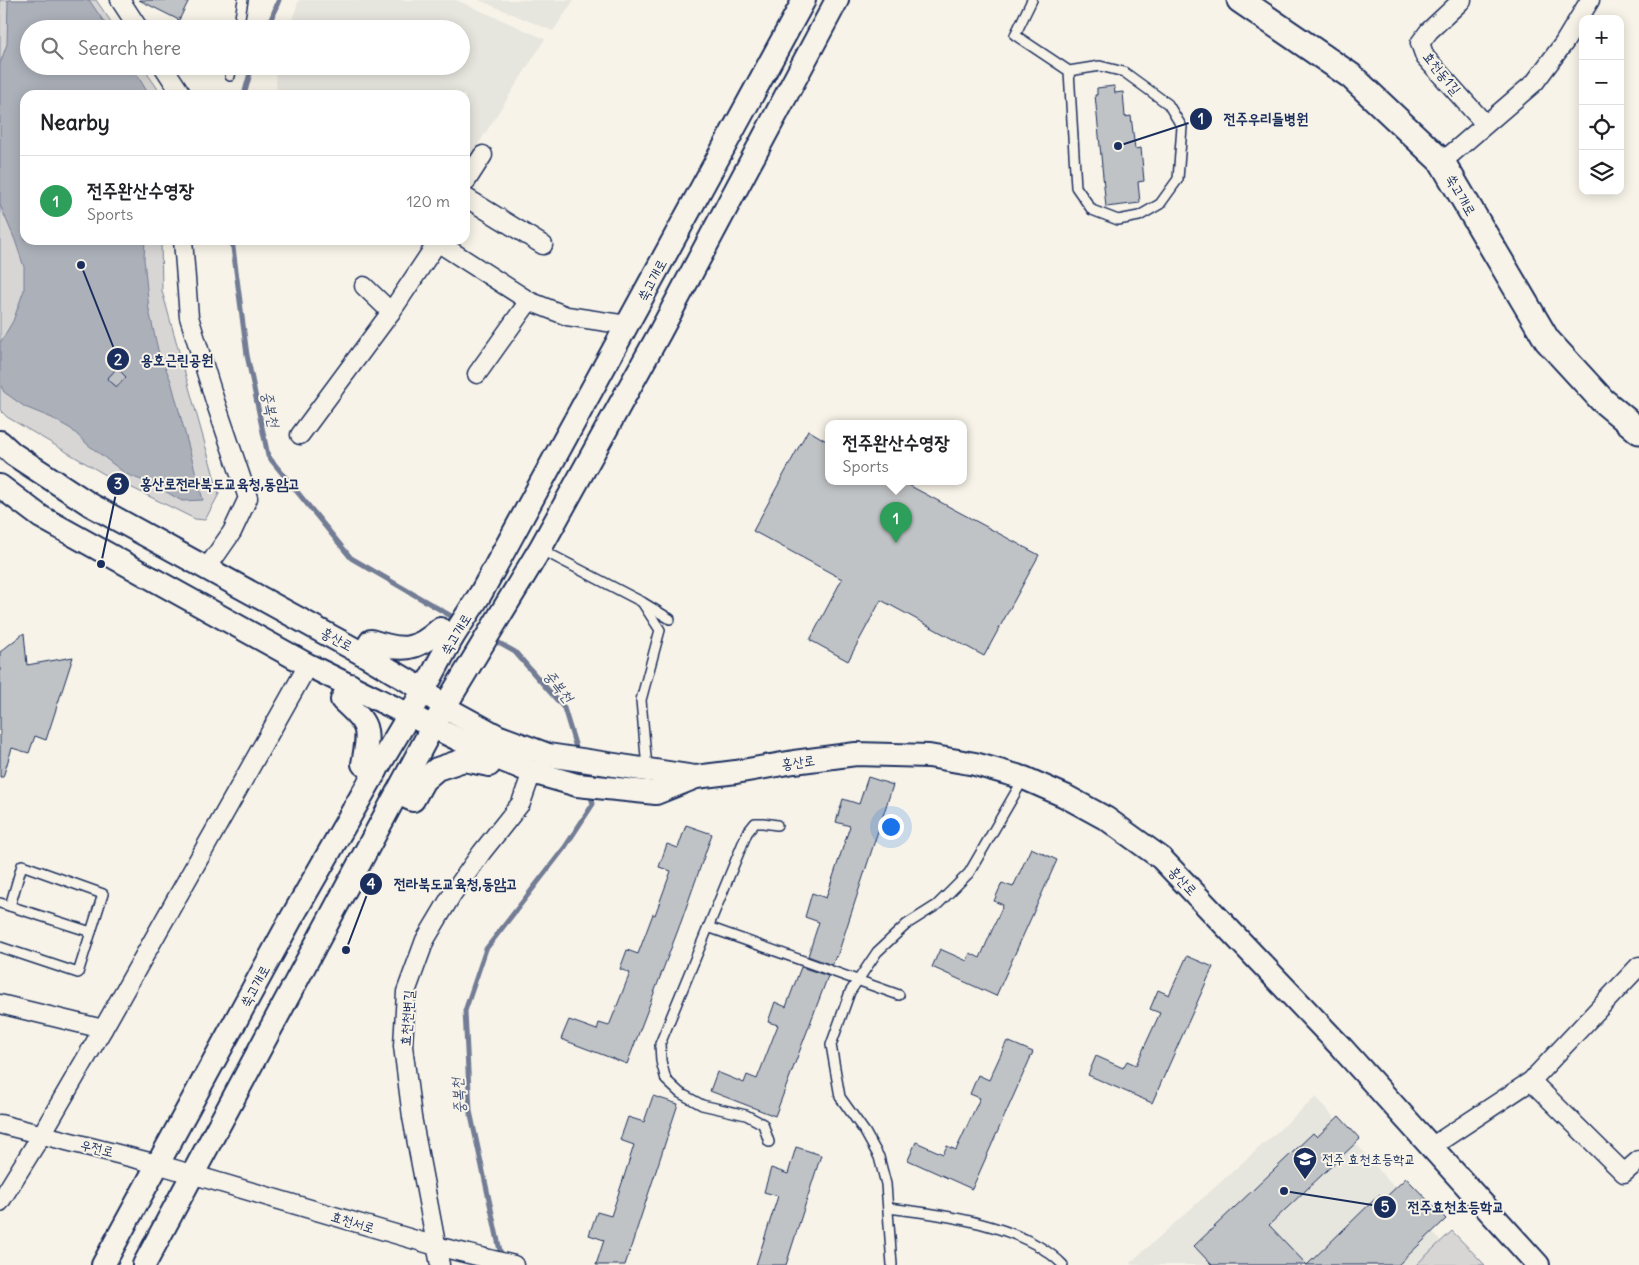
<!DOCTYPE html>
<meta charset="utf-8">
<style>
:root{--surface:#fff;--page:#f6f6f6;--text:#202124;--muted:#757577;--line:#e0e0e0;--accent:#1b2f5e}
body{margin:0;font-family:Delius,"Poor Story",sans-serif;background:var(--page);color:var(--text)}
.controls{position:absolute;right:15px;top:15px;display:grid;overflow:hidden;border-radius:10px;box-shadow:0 2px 12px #0003}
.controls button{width:45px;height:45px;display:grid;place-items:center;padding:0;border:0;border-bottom:1px solid var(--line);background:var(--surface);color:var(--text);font:25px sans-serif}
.you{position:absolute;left:890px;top:826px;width:18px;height:18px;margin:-12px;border:4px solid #fff;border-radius:50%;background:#1a73e8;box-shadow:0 0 0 8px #1a73e833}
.badge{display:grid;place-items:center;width:32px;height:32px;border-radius:50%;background:var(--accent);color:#fff;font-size:16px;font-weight:700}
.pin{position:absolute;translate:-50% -41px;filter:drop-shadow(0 1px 2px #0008)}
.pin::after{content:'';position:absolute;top:26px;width:18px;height:15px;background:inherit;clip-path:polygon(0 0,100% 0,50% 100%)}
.popup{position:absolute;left:825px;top:420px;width:142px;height:65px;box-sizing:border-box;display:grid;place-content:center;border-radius:10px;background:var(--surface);filter:drop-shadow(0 1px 4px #0005);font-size:16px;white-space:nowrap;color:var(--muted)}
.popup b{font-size:19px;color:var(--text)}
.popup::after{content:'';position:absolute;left:50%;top:100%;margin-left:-10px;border:10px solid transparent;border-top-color:var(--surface)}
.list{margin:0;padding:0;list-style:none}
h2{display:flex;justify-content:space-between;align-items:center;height:65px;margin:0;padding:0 20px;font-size:21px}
h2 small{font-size:16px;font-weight:400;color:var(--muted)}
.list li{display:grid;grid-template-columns:32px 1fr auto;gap:15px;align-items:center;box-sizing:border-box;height:90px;padding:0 20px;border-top:1px solid var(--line)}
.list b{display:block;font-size:19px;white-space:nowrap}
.list p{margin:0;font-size:16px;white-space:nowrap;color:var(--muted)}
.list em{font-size:16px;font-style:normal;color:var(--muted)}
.icon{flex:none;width:28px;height:28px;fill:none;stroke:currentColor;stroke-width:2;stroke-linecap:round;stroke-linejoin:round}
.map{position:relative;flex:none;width:1639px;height:1265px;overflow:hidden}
.search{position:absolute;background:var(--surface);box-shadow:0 2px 12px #0003;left:20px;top:20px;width:450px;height:55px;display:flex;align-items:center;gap:12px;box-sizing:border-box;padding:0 18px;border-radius:28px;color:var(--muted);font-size:19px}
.panel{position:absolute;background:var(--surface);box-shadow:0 2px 12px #0003;left:20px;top:90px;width:450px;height:155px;border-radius:15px}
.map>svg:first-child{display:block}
.built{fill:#e6e5de}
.green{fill:#d7d6d4;stroke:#798299}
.water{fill:#acb0b9;stroke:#727c95}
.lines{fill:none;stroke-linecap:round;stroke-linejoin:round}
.stream{stroke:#727c95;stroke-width:5}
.building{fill:#c0c3c5;stroke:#1b2f5e}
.service-casing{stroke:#1b2f5e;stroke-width:12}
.minor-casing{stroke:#1b2f5e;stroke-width:21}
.tertiary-casing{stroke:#1b2f5e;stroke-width:26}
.secondary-casing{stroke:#1b2f5e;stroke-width:29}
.service{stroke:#f7f3e8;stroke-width:9}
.minor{stroke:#f7f3e8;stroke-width:18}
.tertiary{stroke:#f7f3e8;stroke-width:22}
.secondary{stroke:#f7f3e8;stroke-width:25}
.labels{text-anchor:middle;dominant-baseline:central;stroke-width:4;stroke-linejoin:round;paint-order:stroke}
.street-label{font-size:14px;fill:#1b2f5e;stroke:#f7f3e8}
.poi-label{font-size:14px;fill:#1b2f5e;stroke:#f7f3e8;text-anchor:start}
.water-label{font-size:15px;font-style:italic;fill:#465679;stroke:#f7f3e8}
.leader{fill:none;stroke:#1b2f5e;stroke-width:2}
.callout-dot{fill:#1b2f5e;stroke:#f7f3e8;stroke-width:2}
.mark-label{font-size:15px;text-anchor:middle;font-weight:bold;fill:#fff}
.callout-label{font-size:15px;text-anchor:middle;font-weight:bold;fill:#1b2f5e;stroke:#f7f3e8;stroke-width:4;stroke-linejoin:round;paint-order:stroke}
</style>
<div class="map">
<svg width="1639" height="1265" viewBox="0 0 1639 1265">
<rect width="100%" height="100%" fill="#f7f3e8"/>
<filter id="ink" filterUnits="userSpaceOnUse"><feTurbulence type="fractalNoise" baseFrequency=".02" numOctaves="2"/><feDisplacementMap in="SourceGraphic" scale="10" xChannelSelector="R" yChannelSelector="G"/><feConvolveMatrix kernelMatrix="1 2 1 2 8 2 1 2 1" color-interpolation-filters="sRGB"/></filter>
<g filter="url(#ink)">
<!-- built -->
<g class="built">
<path d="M299 0H456L545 39 465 165V95H277L275 66H461V29H289Z"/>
<path d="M479 0H574L553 31Z"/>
<path d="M1316 1097 1461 1265H1132L1130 1263Z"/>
</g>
<!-- green -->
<g class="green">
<path d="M0 0H96L116 29H29V66H142L162 95H25V240H161L162 291 219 494 205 520 195 519 104 474 7 417 0 410Z"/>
<path d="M1452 1231 1485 1265H1416Z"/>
</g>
<!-- water -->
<path class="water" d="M8 0H89L109 29H29V66H132L149 95H25V240H145L144 259 149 310 158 350 171 381 203 500 182 501 156 486 126 474 87 444 71 429 52 418 25 407 4 392 0 384V343L13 321 24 290V267L15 240 0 205V64L7 44Z"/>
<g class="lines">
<!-- stream -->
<g class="stream">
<path d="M267 29 279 0"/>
<path d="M244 95 252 66"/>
<path d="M232 240 247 355 268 456 351 558 458 620"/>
<path d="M492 639 515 652 564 708 578 754"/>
<path d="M502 1260 470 1111 465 1011 486 949 565 847 593 804 590 793"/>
</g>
</g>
<!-- building -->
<g class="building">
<path d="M139 0H189L179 20Z"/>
<path d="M1114 86 1115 93 1123 92 1125 117 1131 116 1135 149 1141 148 1144 181 1138 182 1140 203 1106 207 1095 95H1097V88Z"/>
<path d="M117 368 126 377 117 387 107 379Z"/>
<path d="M808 430 828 442V482H903L1039 555 984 656 881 600 848 661 810 640 842 579 753 531Z"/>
<path d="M24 633 27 665 73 657 46 740 35 736 29 753 12 748 3 777H0V652Z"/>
<path d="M868 777 893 785 837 957 836 956 832 965 808 956 819 922 805 917 812 893 826 898 850 826 836 822 843 799 859 804Z"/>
<path d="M686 825 712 834 681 922 627 1064 561 1039 569 1020 597 1030 599 1023 609 1026 630 973 620 969 627 950 638 954 653 914 655 915 671 871 659 867 667 844 678 848Z"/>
<path d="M1031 848 1057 860 996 996 932 967 940 949 967 961 970 953 980 958 1003 905 994 901 1002 883 1013 887Z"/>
<path d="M1187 956 1213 967 1152 1103 1088 1075 1096 1056 1123 1068 1127 1061 1136 1065 1160 1013 1150 1009 1158 990 1169 995Z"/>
<path d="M801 967 828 976 775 1116 710 1091 717 1072 744 1083 747 1075 757 1079 778 1025 768 1022 775 1002 786 1007Z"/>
<path d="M1007 1041 1033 1052 972 1189 908 1160 916 1142 943 1154 947 1146 956 1150 980 1098 970 1094 978 1075 989 1080Z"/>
<path d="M653 1096 678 1104 625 1265H596L604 1240 589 1235 597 1212 611 1216 623 1180 634 1145 620 1140 628 1117 644 1122Z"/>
<path d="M1339 1116 1360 1139 1269 1225 1307 1265 1380 1194 1384 1199 1406 1178 1446 1219 1398 1265H1212L1194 1246 1313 1133 1317 1137Z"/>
<path d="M796 1147 821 1155 786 1265H756L778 1196 764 1192 771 1168 788 1174Z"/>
</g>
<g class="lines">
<defs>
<g id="service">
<path d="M1032 0 1015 35 1069 71 1100 66 1124 72 1168 104 1182 127 1178 179 1160 204 1139 216 1118 220 1092 210 1076 187 1069 71"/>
<path d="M238 29 243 0"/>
<path d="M230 76 232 66"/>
<path d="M540 549 642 602 670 619"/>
<path d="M642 602 660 630 641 700 647 768"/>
<path d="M0 903 91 932"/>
<path d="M708 927 899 995"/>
<path d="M0 947 78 973 103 894 22 865 10 906"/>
<path d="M769 1142 763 1124 746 1115 702 1105 680 1093 666 1080 661 1061 660 1044 747 833 755 823H763L777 825"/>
<path d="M888 1208C941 1214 1025 1225 1063 1265"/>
<path d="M892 1265 886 1184 879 1157 865 1132 840 1097 831 1045 850 992 877 952 907 924 937 905 969 873 1024 778"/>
</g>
<g id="minor">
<path d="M120 0 139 29"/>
<path d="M1462 0 1429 31 1420 43 1425 57 1485 124"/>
<path d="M163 66 182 95"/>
<path d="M1442 162 1535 82 1564 43 1590 0"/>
<path d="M465 183 483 155"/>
<path d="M465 197 543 245"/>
<path d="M183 240 189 317 215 401 248 498 232 532 207 568"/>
<path d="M434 240 529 301 567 316 627 325"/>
<path d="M364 286 391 312"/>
<path d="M477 374 529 301"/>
<path d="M300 435 391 312 439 240"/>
<path d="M0 1004 103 1029"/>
<path d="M1531 1081 1624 1173 1639 1160"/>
<path d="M0 1124 157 1164 436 1246 514 1265"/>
<path d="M1431 1147 1531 1081 1639 966"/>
<path d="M0 1202 42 1134 103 1029 308 665"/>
<path d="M440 1265 412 1117 403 1046 406 992 425 940 453 893 482 852 521 803 532 772"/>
</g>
<g id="tertiary">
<path d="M0 442 13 454 91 505 363 654 424 690 444 707 497 736 548 755 695 777"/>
<path d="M0 486 41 517 308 665 492 756 532 772 577 785 656 793 696 777 736 772 794 762 856 754 929 756 975 764 1024 778 1065 796 1107 819 1161 858 1341 1047 1538 1265"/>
<path d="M363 654 371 641C402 651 415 652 440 629L452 638"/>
<path d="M350 685 342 700C369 725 370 727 363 764L376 771"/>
<path d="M397 793 413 800 424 780 437 769 464 760 489 765 491 758"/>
<path d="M103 1265 291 919 378 767 424 690 452 638 481 593 804 0"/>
<path d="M144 1265 433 726 540 549 659 334 837 0"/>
</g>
<path id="secondary" d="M1240 0 1351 76 1442 162 1547 340 1602 400 1639 431"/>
</defs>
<!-- service casing -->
<use href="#service" class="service-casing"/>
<!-- minor casing -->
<use href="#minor" class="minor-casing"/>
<!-- tertiary casing -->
<use href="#tertiary" class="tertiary-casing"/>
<!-- secondary casing -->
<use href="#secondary" class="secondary-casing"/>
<!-- service -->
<use href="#service" class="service"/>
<!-- minor -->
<use href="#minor" class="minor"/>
<!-- tertiary -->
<use href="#tertiary" class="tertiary"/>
<!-- secondary -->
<use href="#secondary" class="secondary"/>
</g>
</g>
<!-- icons -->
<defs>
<symbol id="school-pin" viewBox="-11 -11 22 30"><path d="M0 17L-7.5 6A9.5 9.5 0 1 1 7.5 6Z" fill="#1b2f5e" stroke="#f7f3e8"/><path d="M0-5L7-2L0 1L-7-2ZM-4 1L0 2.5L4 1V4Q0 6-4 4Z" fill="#fff"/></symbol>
</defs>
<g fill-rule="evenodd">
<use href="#school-pin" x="1291" y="1145" width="28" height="38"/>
</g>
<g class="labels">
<!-- street labels -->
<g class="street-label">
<text transform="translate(1442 73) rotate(51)">효천동1길</text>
<text transform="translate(1461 195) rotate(60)">쑥고개로</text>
<text transform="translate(652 280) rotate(-62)">쑥고개로</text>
<text transform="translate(456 634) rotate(-59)">쑥고개로</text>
<text transform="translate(337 639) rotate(29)">홍산로</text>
<text transform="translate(798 762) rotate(-8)">홍산로</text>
<text transform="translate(1183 881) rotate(47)">홍산로</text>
<text transform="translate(255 986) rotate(-61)">쑥고개로</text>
<text transform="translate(407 1018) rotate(-86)">효천천변길</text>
<text transform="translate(97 1148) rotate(14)">우전로</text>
<text transform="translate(353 1222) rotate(17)">효천서로</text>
</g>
<!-- poi labels -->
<g class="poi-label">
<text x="1322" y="1159">전주 효천초등학교</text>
</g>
<!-- water labels -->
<g class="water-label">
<text transform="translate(271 409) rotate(78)">중복천</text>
<text transform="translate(559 686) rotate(51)">중복천</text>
<text transform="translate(458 1096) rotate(-95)">중복천</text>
</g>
</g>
<!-- callouts -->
<path class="leader" d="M1118 146L1201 119M81 265L118 359M101 564L118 484M346 950L371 884M1284 1191L1385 1207"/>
<g class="callout-dot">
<circle cx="1118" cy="146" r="5"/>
<circle cx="81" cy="265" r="5"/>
<circle cx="101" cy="564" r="5"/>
<circle cx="346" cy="950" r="5"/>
<circle cx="1284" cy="1191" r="5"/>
<circle cx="1201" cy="119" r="12"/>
<circle cx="118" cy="359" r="12"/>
<circle cx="118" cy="484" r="12"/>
<circle cx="371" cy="884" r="12"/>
<circle cx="1385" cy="1207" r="12"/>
</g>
<g class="mark-label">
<text x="1201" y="124">1</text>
<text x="118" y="365">2</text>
<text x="118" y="489">3</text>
<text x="371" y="889">4</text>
<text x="1385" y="1212">5</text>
</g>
<g class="callout-label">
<text x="1266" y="124">전주우리들병원</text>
<text x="177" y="365">용호근린공원</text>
<text x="220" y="489">홍산로전라북도교육청,동암고</text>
<text x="456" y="889">전라북도교육청,동암고</text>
<text x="1456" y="1212">전주효천초등학교</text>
</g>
</svg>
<div class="controls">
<button>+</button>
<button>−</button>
<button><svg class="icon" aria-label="locate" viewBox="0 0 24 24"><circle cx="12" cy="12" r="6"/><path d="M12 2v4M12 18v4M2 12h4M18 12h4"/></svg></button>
<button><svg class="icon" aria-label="layers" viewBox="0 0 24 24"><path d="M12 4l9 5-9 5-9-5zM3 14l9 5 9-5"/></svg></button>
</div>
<div class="you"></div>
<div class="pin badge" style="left:896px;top:543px;background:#2e9e5b">1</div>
<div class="popup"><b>전주완산수영장</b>Sports</div>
<div class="search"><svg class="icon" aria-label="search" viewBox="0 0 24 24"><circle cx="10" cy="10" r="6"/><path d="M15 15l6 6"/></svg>Search here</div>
<section class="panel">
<h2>Nearby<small></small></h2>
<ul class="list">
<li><span class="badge" style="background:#2e9e5b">1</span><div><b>전주완산수영장</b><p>Sports</p></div><em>120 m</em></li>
</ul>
</section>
</div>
